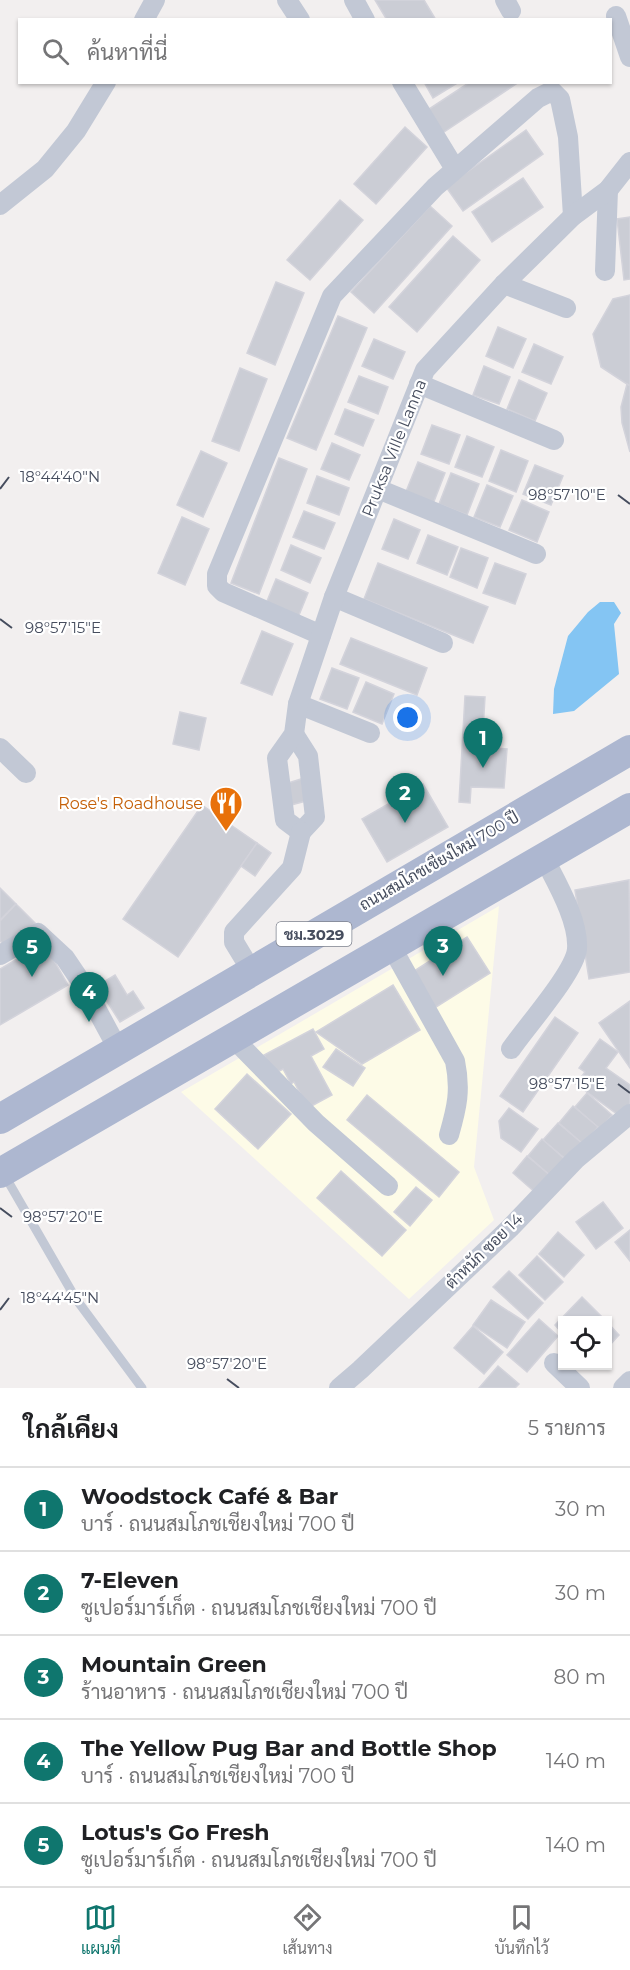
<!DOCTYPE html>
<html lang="th">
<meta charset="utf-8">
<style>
:root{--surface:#fff;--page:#f2f2f2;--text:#202124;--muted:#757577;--line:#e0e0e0;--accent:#0f766e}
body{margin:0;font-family:Montserrat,Sarabun,sans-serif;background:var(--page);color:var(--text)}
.controls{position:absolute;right:18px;bottom:18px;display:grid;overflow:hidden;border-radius:0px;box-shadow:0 2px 4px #0004}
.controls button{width:54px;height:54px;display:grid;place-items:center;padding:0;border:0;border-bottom:2px solid var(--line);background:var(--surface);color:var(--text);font:30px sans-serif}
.you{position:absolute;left:408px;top:718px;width:21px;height:21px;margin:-15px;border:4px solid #fff;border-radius:50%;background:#1a73e8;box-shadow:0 0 0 9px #1a73e833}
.badge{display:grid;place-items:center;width:39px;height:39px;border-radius:50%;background:var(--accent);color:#fff;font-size:20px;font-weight:700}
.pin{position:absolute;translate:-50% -50px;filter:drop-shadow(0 2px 3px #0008)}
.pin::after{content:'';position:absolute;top:32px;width:21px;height:18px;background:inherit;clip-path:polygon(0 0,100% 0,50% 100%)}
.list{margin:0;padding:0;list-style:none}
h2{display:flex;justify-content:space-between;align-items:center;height:78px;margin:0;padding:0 24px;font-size:26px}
h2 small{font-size:20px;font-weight:400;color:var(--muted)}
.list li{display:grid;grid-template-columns:39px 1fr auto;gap:18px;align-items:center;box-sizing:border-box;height:84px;padding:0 24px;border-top:2px solid var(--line)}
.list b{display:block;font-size:22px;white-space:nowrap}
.list p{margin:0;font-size:20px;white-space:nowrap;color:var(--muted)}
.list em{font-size:20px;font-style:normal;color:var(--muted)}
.icon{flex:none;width:33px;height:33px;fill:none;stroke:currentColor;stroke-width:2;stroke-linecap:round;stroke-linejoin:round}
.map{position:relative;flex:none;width:630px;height:1388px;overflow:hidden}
.search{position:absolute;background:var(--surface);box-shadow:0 2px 4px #0004;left:18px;right:18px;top:18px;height:66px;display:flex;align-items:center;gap:15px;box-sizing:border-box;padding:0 21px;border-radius:0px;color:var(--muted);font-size:22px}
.sheet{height:498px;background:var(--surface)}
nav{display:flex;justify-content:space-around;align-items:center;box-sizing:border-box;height:84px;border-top:2px solid var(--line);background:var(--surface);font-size:16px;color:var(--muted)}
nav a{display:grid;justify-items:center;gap:3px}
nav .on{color:var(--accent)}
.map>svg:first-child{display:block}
.commercial{fill:#fdfbe7}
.water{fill:#84c5f3}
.building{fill:#cbcdd5;stroke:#d3d3db;stroke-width:1.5}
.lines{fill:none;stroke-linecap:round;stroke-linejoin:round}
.lane{stroke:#c2c8d5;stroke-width:9}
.street{stroke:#c2c8d5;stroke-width:20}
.primary{stroke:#adb7d0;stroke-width:30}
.ticks{fill:none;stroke:#464d5e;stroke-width:2}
.labels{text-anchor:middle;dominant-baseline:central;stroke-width:4.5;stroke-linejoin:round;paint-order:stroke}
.shield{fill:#fff;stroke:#7e828e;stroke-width:1.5}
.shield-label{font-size:15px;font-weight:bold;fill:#464d5e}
.street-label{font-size:16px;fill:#464d5e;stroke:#fff}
.food-label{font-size:16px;fill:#c56008;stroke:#fff;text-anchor:end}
.ticks-label{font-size:15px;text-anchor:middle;fill:#464d5e;stroke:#fff;stroke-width:4.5;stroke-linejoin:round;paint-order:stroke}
</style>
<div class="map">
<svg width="630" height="1388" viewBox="0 0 630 1388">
<rect width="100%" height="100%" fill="#f2efef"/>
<!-- commercial -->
<path class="commercial" d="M499 906 474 1167 494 1220 409 1299 181 1092Z"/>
<!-- water -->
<path class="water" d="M600 602H614L621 613 614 624 619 674 574 711 553 714 554 689 568 636 588 612Z"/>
<!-- building -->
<g class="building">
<path d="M375 0H424L436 20H387Z"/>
<path d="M424 82H459L433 98Z"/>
<path d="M470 82H519L441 134 426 111Z"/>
<path d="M405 127 427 147 376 204 354 184Z"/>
<path d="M526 130 543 154 463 211 446 187Z"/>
<path d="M523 178 543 207 492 242 472 212Z"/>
<path d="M340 200 363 220 310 280 287 260Z"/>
<path d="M430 206 452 226 374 313 351 292Z"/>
<path d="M630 217V279L624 280 617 219Z"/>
<path d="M453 236 480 260 417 332 389 307Z"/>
<path d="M276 282 304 293 275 365 247 353Z"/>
<path d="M630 295V386L601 367 593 334 613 299Z"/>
<path d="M338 316 367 328 316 450 287 438Z"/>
<path d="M498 327 526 339 513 368 486 356Z"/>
<path d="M374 339 405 352 393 379 362 366Z"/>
<path d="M534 344 563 357 551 384 522 372Z"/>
<path d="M484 366 510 377 499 404 473 395Z"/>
<path d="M240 368 267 379 239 451 212 441Z"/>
<path d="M359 376 388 387 378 414 348 402Z"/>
<path d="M519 380 547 393 535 421 507 409Z"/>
<path d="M627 384 630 386V452L622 423 621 407Z"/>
<path d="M345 409 374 420 363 446 335 434Z"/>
<path d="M432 425 460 435 449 464 421 454Z"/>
<path d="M467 436 494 447 482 477 455 467Z"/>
<path d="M332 443 360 455 349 480 321 469Z"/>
<path d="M501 450 528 461 516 492 489 481Z"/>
<path d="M201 451 227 463 203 517 177 505Z"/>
<path d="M279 458 307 469 259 594 231 583Z"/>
<path d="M418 462 445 473 433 504 405 494Z"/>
<path d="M535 465 563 476 551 505 523 494Z"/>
<path d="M451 473 479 484 467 515 439 504Z"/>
<path d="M317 476 349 488 339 515 307 503Z"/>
<path d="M487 485 513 496 500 527 474 517Z"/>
<path d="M522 500 549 512 537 542 509 530Z"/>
<path d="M304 511 335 523 324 549 293 537Z"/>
<path d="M182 517 209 529 185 585 158 573Z"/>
<path d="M394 519 420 530 408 559 382 549Z"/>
<path d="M428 535 458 547 447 575 417 563Z"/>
<path d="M291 545 321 558 310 583 281 570Z"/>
<path d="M461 548 488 558 477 588 450 577Z"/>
<path d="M378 563 488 607 473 643 364 599Z"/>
<path d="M495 563 526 574 515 604 483 593Z"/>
<path d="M276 579 308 593 297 620 265 606Z"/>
<path d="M262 631 293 644 272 695 241 683Z"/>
<path d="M351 638 427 668 417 695 340 664Z"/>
<path d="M332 668 359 678 347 709 320 699Z"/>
<path d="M366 682 394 694 382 724 353 712Z"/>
<path d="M465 696 485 697 482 747 507 749 504 788 471 787 470 803 459 802Z"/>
<path d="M180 712 206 718 199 750 173 744Z"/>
<path d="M304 778 310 800 291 805 285 784Z"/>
<path d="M423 784 448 827 387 862 362 819Z"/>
<path d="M202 805 257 843 178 957 123 919Z"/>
<path d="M257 843 271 853 255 876 241 866Z"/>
<path d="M629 880 630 972 589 979 575 890Z"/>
<path d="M0 888 16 904 0 920Z"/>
<path d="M16 904 35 923 9 949 0 941V921Z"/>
<path d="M467 937 490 973 433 1009 411 973Z"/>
<path d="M44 943 68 985 0 1025V969Z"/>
<path d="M115 975 127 995 133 991 144 1008 120 1022 97 986Z"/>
<path d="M393 985 420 1030 362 1064 316 1032Z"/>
<path d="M630 1001V1068L599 1023Z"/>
<path d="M555 1017 578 1033 523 1112 500 1096Z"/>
<path d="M313 1029 324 1049 311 1056 332 1095 308 1108 294 1082 291 1084 283 1069 274 1074 264 1055Z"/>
<path d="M600 1039 618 1052 606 1068 630 1085V1105L621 1117 576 1084 585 1072 579 1068Z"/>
<path d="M336 1049 365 1068 353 1086 323 1067Z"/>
<path d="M247 1074 291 1114 258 1149 215 1109Z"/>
<path d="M587 1093 612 1115 600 1129 575 1107Z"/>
<path d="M367 1095 459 1172 439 1197 347 1120Z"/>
<path d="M573 1106 598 1127 583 1144 559 1123Z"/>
<path d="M509 1108 538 1129 521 1152 501 1138 499 1121Z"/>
<path d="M558 1123 583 1144 568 1161 543 1140Z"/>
<path d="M542 1139 567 1161 552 1177 528 1156Z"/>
<path d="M527 1156 552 1177 537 1194 513 1173Z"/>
<path d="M341 1171 406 1230 382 1256 317 1198Z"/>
<path d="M416 1187 432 1200 410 1226 394 1212Z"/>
<path d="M603 1202 623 1228 596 1249 576 1222Z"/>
<path d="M630 1230V1261L615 1242Z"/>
<path d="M558 1232 584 1255 564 1277 539 1254Z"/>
<path d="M537 1256 563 1282 545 1300 519 1275Z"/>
<path d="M509 1271 543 1303 528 1319 493 1287Z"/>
<path d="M582 1297 605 1320H562V1333L555 1325Z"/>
<path d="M491 1300 525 1322 507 1348 473 1325Z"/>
<path d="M539 1319 558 1336 527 1372 507 1355Z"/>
<path d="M608 1323 619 1335 608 1347Z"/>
<path d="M473 1326 503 1352 484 1374 454 1348Z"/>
<path d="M498 1366 519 1384 515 1388H479Z"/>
</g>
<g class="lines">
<!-- lane -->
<path class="lane" d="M5 1176 76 1299 142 1388"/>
<!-- street -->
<g class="street">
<path d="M287 0 300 20"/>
<path d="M354 0 365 20"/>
<path d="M505 0 511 11"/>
<path d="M616 16 630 57"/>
<path d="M144 20 155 0"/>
<path d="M402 82 455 169"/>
<path d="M0 205 45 169 76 131 106 82"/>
<path d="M605 271 608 190"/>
<path d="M504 284 566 308"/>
<path d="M419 384 554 440"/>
<path d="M378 489 536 554"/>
<path d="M334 597 443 643"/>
<path d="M321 635 223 592 217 586V574L332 296 435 187 538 98 552 91 560 99 568 137 573 216"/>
<path d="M298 704 370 733"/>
<path d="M294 734 308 756 315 817 301 832"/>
<path d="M0 748 26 773"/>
<path d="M301 832 285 820 277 758 294 734 298 704 334 597 425 370 504 284 573 216 608 190 630 162"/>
<path d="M391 946 455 1061C461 1090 457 1107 449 1135"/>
<path d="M0 955 38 933 65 958 84 986 118 1049"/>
<path d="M251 970 234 942V932L292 868 301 832"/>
<path d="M233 1038 316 1123 388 1186"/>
<path d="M511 1049C526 1027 575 972 577 949 579 920 556 882 544 858"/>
<path d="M554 1363 580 1388"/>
<path d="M339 1388 360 1370 510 1228 576 1159 630 1114"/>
<path d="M623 1388 630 1381"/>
</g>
<!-- primary -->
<g class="primary">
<path d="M0 1119 630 750"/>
<path d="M0 1173 630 808"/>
</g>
</g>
<!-- ticks -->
<path class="ticks" d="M0 489 9 477M618 495 630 504M0 619 12 628M618 1084 630 1093M0 1208 12 1217M0 1310 9 1298M227 1379 239 1388"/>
<!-- icons -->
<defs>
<symbol id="restaurant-pin" viewBox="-11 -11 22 30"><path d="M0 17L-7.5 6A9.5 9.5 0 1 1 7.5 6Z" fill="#e8710a" stroke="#fff"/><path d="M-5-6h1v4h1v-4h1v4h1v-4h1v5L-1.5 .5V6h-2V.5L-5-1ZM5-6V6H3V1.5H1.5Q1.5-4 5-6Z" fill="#fff"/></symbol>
</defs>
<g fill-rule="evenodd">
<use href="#restaurant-pin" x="207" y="784" width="38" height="52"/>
</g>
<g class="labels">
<!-- shield labels -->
<rect class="shield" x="276.5" y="922" width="75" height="24" rx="4.5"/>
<g class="shield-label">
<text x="314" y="934">ชม.3029</text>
</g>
<!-- street labels -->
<g class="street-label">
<text transform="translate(394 448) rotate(-68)">Pruksa Ville Lanna</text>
<text transform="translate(439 861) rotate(-30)">ถนนสมโภชเชียงใหม่ 700 ปี</text>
<text transform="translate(484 1251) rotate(-44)">ตำหนัก ซอย 14</text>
</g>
<!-- food labels -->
<g class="food-label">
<text x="203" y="803">Rose's Roadhouse</text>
</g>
</g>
<g class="ticks-label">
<text x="60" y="482">18°44'40"N</text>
<text x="567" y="500">98°57'10"E</text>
<text x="63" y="633">98°57'15"E</text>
<text x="567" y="1089">98°57'15"E</text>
<text x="63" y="1222">98°57'20"E</text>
<text x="60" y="1303">18°44'45"N</text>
<text x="227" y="1369">98°57'20"E</text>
</g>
</svg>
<div class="controls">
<button><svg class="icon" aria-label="locate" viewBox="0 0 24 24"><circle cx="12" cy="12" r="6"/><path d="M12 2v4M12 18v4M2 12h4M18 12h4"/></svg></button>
</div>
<div class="you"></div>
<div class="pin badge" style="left:483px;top:768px">1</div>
<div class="pin badge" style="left:405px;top:823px">2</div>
<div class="pin badge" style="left:443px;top:976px">3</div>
<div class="pin badge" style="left:89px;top:1022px">4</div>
<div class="pin badge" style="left:32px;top:977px">5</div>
<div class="search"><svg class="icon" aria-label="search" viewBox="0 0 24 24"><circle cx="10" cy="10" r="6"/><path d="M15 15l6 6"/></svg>ค้นหาที่นี่</div>
</div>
<section class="sheet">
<h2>ใกล้เคียง<small>5 รายการ</small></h2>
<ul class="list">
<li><span class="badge">1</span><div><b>Woodstock Café &amp; Bar</b><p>บาร์ · ถนนสมโภชเชียงใหม่ 700 ปี</p></div><em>30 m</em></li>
<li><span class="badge">2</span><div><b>7-Eleven</b><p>ซูเปอร์มาร์เก็ต · ถนนสมโภชเชียงใหม่ 700 ปี</p></div><em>30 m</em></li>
<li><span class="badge">3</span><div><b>Mountain Green</b><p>ร้านอาหาร · ถนนสมโภชเชียงใหม่ 700 ปี</p></div><em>80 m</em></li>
<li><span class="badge">4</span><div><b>The Yellow Pug Bar and Bottle Shop</b><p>บาร์ · ถนนสมโภชเชียงใหม่ 700 ปี</p></div><em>140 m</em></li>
<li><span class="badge">5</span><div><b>Lotus's Go Fresh</b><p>ซูเปอร์มาร์เก็ต · ถนนสมโภชเชียงใหม่ 700 ปี</p></div><em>140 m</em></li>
</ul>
</section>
<nav>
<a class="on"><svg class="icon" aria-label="map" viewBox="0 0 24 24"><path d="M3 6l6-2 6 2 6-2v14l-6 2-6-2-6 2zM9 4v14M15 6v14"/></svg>แผนที่</a>
<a><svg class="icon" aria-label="directions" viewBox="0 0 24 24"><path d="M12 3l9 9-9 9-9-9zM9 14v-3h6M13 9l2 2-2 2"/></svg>เส้นทาง</a>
<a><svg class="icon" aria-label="saved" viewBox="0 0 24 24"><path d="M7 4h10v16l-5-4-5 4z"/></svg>บันทึกไว้</a>
</nav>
